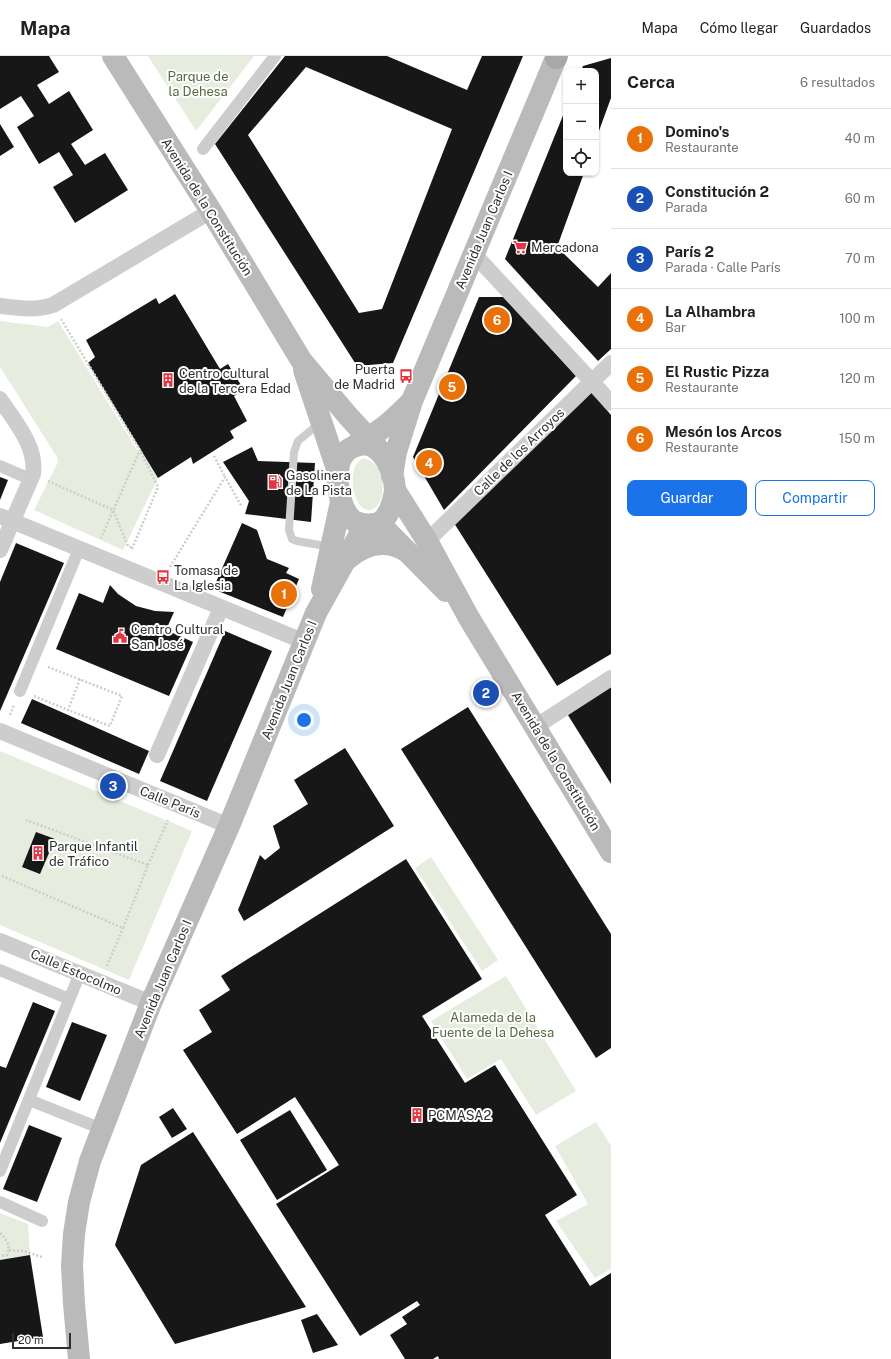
<!DOCTYPE html>
<html lang="es">
<meta charset="utf-8">
<style>
:root{--surface:#fff;--page:#f2f2f2;--text:#202124;--muted:#757577;--line:#e0e0e0;--accent:#1a73e8}
body{margin:0;font-family:"Public Sans",sans-serif;background:var(--page);color:var(--text)}
.controls{position:absolute;right:12px;top:12px;display:grid;overflow:hidden;border-radius:8px;box-shadow:0 1px 3px #0004}
.controls button{width:36px;height:36px;display:grid;place-items:center;padding:0;border:0;border-bottom:1px solid var(--line);background:var(--surface);color:var(--text);font:20px sans-serif}
.scale{position:absolute;left:12px;bottom:10px;width:59px;box-sizing:border-box;padding-left:4px;border:2px solid #303030;border-top:0;font-size:11px;line-height:14px;white-space:nowrap;color:#303030;-webkit-text-stroke:3px #fff;paint-order:stroke}
.you{position:absolute;left:304px;top:664px;width:14px;height:14px;margin:-10px;border:3px solid #fff;border-radius:50%;background:#1a73e8;box-shadow:0 0 0 6px #1a73e833}
.badge{display:grid;place-items:center;width:26px;height:26px;border-radius:50%;background:var(--accent);color:#fff;font-size:13px;font-weight:700}
.pin{position:absolute;translate:-50% -50%;border:2px solid #fff;box-shadow:0 1px 4px #0006}
.list{margin:0;padding:0;list-style:none}
h2{display:flex;justify-content:space-between;align-items:center;height:52px;margin:0;padding:0 16px;font-size:17px}
h2 small{font-size:13px;font-weight:400;color:var(--muted)}
.list li{display:grid;grid-template-columns:26px 1fr auto;gap:12px;align-items:center;box-sizing:border-box;height:60px;padding:0 16px;border-top:1px solid var(--line)}
.list b{display:block;font-size:15px;white-space:nowrap}
.list p{margin:0;font-size:13px;white-space:nowrap;color:var(--muted)}
.list em{font-size:13px;font-style:normal;color:var(--muted)}
.actions{display:flex;gap:8px;padding:12px 16px}
.actions a{flex:1;padding:9px 0;border:1px solid var(--accent);border-radius:8px;text-align:center;font-size:14px;color:var(--accent)}
.actions .main{background:var(--accent);color:#fff}
.icon{flex:none;width:22px;height:22px;fill:none;stroke:currentColor;stroke-width:2;stroke-linecap:round;stroke-linejoin:round}
.map{position:relative;flex:none;width:611px;height:1303px;overflow:hidden}
header{display:flex;align-items:center;gap:24px;box-sizing:border-box;height:56px;padding:0 20px;background:var(--surface);border-bottom:1px solid var(--line)}
header strong{font-size:19px}
nav{display:flex;gap:22px;margin-inline-start:auto;font-size:14px}
main{display:flex}
aside{flex:1;background:var(--surface)}
.map>svg:first-child{display:block}
.green{fill:#e6eddf}
.building{fill:#171717;fill-rule:evenodd}
.lines{fill:none;stroke-linecap:round;stroke-linejoin:round}
.path{stroke:#cdcdcd;stroke-width:2.5;stroke-dasharray:2 2;stroke-linecap:butt}
.service{stroke:#cdcdcd;stroke-width:8}
.pedestrian{stroke:#cdcdcd;stroke-width:12}
.minor{stroke:#cdcdcd;stroke-width:16}
.secondary{stroke:#bababa;stroke-width:22}
.primary{stroke:#a8a8a8;stroke-width:22}
.labels{text-anchor:middle;dominant-baseline:central;stroke-width:4;stroke-linejoin:round;paint-order:stroke}
.park-label{font-size:13px;fill:#546c3e;stroke:#fff}
.street-label{font-size:13px;fill:#303030;stroke:#fff}
.poi-label{font-size:13px;fill:#303030;stroke:#fff;text-anchor:start}
</style>
<header>
<strong>Mapa</strong>
<nav><a>Mapa</a><a>Cómo llegar</a><a>Guardados</a></nav>
</header>
<main>
<div class="map">
<svg width="611" height="1303" viewBox="0 0 611 1303">
<rect width="100%" height="100%" fill="#fff"/>
<!-- green -->
<g class="green">
<path d="M148 0H254L196 75Z"/>
<path d="M0 265 48 271 58 265 137 394 141 393 158 422 123 494 34 454 58 406 57 401 0 311Z"/>
<path d="M363 402C391 408 386 456 368 454 353 452 349 419 356 408 358 406 361 404 363 402Z"/>
<path d="M0 695 192 775 129 924 0 869Z"/>
<path d="M431 801 498 904 482 915 415 812Z"/>
<path d="M506 920 576 1035 536 1059 501 1003 467 1023 431 965Z"/>
<path d="M596 1066 611 1090V1213L595 1222 556 1165 588 1148 555 1090Z"/>
<path d="M0 1157 28 1168 30 1199 0 1204Z"/>
</g>
<!-- building -->
<g class="building">
<path d="M0 0H49L59 16 37 29 49 48 69 35 93 74 71 88 85 109 105 97 128 134 75 167 53 131 73 119 59 96 39 108 17 71 34 60 21 40 0 53Z"/>
<path d="M285 0H387L467 34 482 0H523L393 307 357 310 215 88ZM306 11 452 73 382 253 359 257 248 79Z"/>
<path d="M611 2V42L596 83V15H581L583 10Z"/>
<path d="M566 52V117H584L557 191 598 231 611 217V293L598 305 505 203Z"/>
<path d="M0 68 14 91 0 100Z"/>
<path d="M175 238 220 313 228 308 244 334 234 340 247 365 230 375 234 382 193 408 191 401 158 422 88 307 95 301 86 284 156 242 159 248Z"/>
<path d="M479 241H506L576 320 444 454 413 401Z"/>
<path d="M590 334 611 359V598L557 630 454 467Z"/>
<path d="M252 391 258 405 315 407 311 466 245 458 249 445 223 406Z"/>
<path d="M0 421 8 424 0 444Z"/>
<path d="M242 467 257 474 267 503 289 512 286 517 299 523 283 561 213 533Z"/>
<path d="M16 487 64 507 0 655V526Z"/>
<path d="M110 529 118 538 136 550 155 555 174 556 166 574 193 586 169 640 56 593 79 537 103 547Z"/>
<path d="M225 575 272 595 207 745 160 725Z"/>
<path d="M611 628V728L566 656Z"/>
<path d="M32 643 149 695 139 718 21 667Z"/>
<path d="M468 651 611 878V992L596 1002 401 693Z"/>
<path d="M345 692 394 770 244 865 238 854 260 799 265 804 280 792 273 770 308 748 294 724Z"/>
<path d="M36 776 55 783 40 818 22 811Z"/>
<path d="M406 803 482 923 422 960 465 1027 495 1009 577 1139 545 1159 590 1230 611 1217V1303H439L438 1300 433 1303H405L390 1279 407 1268 402 1261 420 1249 417 1245 360 1280 276 1148 339 1109 295 1041 237 1078 183 994 212 976 199 954 230 934 221 920Z"/>
<path d="M33 946 55 955 0 1087V1010L6 1012Z"/>
<path d="M72 966 107 979 80 1045 46 1031Z"/>
<path d="M173 1052 187 1073 172 1082 159 1061Z"/>
<path d="M290 1054 327 1114 277 1144 240 1084Z"/>
<path d="M29 1069 62 1082 37 1146 3 1133Z"/>
<path d="M193 1076 306 1251 175 1288 115 1189 141 1109Z"/>
<path d="M30 1199 43 1281 0 1288V1204Z"/>
<path d="M317 1258 338 1289 313 1297 301 1264Z"/>
</g>
<g class="lines">
<!-- path -->
<g class="path">
<path d="M61 263 140 394 101 482"/>
<path d="M214 400 225 421"/>
<path d="M48 425 113 454 128 490 133 492"/>
<path d="M132 493 158 431 140 394"/>
<path d="M170 511 225 421 242 451"/>
<path d="M48 611 122 640 110 670 68 654"/>
<path d="M34 640 68 654 80 623"/>
<path d="M10 659 14 649"/>
<path d="M148 809 168 764"/>
<path d="M2 820 123 872 148 809 26 764"/>
<path d="M107 910 123 872"/>
<path d="M0 1177C7 1183 11 1191 7 1199L0 1200"/>
<path d="M9 1194 24 1195 42 1201"/>
</g>
<!-- service -->
<path class="service" d="M320 367 298 385 294 396 289 474 292 483 297 485 331 491"/>
<!-- pedestrian -->
<g class="pedestrian">
<path d="M203 93 275 0"/>
<path d="M0 410 30 423"/>
<path d="M20 635 79 493"/>
<path d="M0 914 69 943"/>
<path d="M29 1044 102 1073"/>
<path d="M0 1115 80 917"/>
<path d="M0 1146 42 1165"/>
</g>
<!-- minor -->
<g class="minor">
<path d="M474 198 584 317 611 347"/>
<path d="M0 250C18 252 35 255 53 249L211 155"/>
<path d="M0 343C15 366 37 390 33 418L0 494"/>
<path d="M0 460 305 586"/>
<path d="M427 485 611 307"/>
<path d="M535 671 611 622"/>
<path d="M0 675 229 770"/>
<path d="M157 699 221 552"/>
<path d="M0 885 151 947"/>
</g>
<!-- secondary -->
<g class="secondary">
<path d="M113 0 211 155 301 304 348 360 383 398"/>
<path d="M304 314 338 416"/>
<path d="M357 388C379 377 392 365 410 347"/>
<path d="M365 388C384 390 394 417 395 433 395 438 393 444 392 448 389 457 385 466 375 468 368 469 361 469 354 465 338 455 332 412 344 398 349 391 357 389 365 388Z"/>
<path d="M392 420 396 396 412 345 556 2"/>
<path d="M395 434 427 485 469 562 611 796"/>
<path d="M379 467 446 535"/>
<path d="M346 504C364 488 385 482 406 495"/>
<path d="M322 533 341 446"/>
<path d="M79 1303 74 1248 72 1209 74 1178 79 1146 90 1105 151 947 229 770 316 557 365 469"/>
</g>
<!-- primary -->
<path class="primary" d="M556 2 557 0"/>
</g>
<!-- icons -->
<defs>
<symbol id="supermarket-bare" viewBox="-9 -9 18 18"><path d="M-6-5.5h2.5l.6 2H6L4.5 2H-2.5L-4.4-4H-6ZM-1.5 3.2a1.3 1.3 0 1 0 .1 0ZM3 3.2a1.3 1.3 0 1 0 .1 0Z" fill="#e33645" stroke="#fff" stroke-width="2.5" paint-order="stroke"/></symbol>
<symbol id="bus-bare" viewBox="-9 -9 18 18"><path d="M-5-6H5V4H4V6H2V4H-2V6H-4V4H-5ZM-3.5-4V0h7V-4ZM-3.5 1.2v1.5H-2V1.2ZM2 1.2v1.5H3.5V1.2Z" fill="#e33645" stroke="#fff" stroke-width="2.5" paint-order="stroke"/></symbol>
<symbol id="building-bare" viewBox="-9 -9 18 18"><path d="M-4-6H4V6H1V3H-1V6H-4ZM-2.5-4.3h1.7v1.8h-1.7ZM.8-4.3h1.7v1.8H.8ZM-2.5-1h1.7V.8h-1.7ZM.8-1h1.7V.8H.8Z" fill="#e33645" stroke="#fff" stroke-width="2.5" paint-order="stroke"/></symbol>
<symbol id="fuel-bare" viewBox="-9 -9 18 18"><path d="M-5.5-6h7V0h2V4h1.3V-2.5L3-4.5l.8-.8L6-3V5H2.5V1h-1V6h-7ZM-4.2-4.7v3.2H.2V-4.7Z" fill="#e33645" stroke="#fff" stroke-width="2.5" paint-order="stroke"/></symbol>
<symbol id="civic-bare" viewBox="-9 -9 18 18"><path d="M-.6-6.5H3V-4.5H.6V-3L4-1V1h2V6H-6V1h2V-1L-.6-3ZM-1.2 2.5V6h2.4V2.5Z" fill="#e33645" stroke="#fff" stroke-width="2.5" paint-order="stroke"/></symbol>
</defs>
<g fill-rule="evenodd">
<use href="#supermarket-bare" x="510" y="181" width="20" height="20"/>
<use href="#bus-bare" x="396" y="310" width="20" height="20"/>
<use href="#building-bare" x="158" y="314" width="20" height="20"/>
<use href="#fuel-bare" x="265" y="416" width="20" height="20"/>
<use href="#bus-bare" x="153" y="511" width="20" height="20"/>
<use href="#civic-bare" x="110" y="570" width="20" height="20"/>
<use href="#building-bare" x="28" y="787" width="20" height="20"/>
<use href="#building-bare" x="407" y="1049" width="20" height="20"/>
</g>
<g class="labels">
<!-- park labels -->
<g class="park-label">
<text x="198" y="20">Parque de<tspan x="198" dy="15">la Dehesa</tspan></text>
<text x="493" y="961">Alameda de la<tspan x="493" dy="15">Fuente de la Dehesa</tspan></text>
</g>
<!-- street labels -->
<g class="street-label">
<text transform="translate(207 151) rotate(58)">Avenida de la Constitución</text>
<text transform="translate(484 174) rotate(-67)">Avenida Juan Carlos I</text>
<text transform="translate(519 396) rotate(-44)">Calle de los Arroyos</text>
<text transform="translate(289 624) rotate(-68)">Avenida Juan Carlos I</text>
<text transform="translate(556 705) rotate(59)">Avenida de la Constitución</text>
<text transform="translate(170 746) rotate(22)">Calle París</text>
<text transform="translate(76 916) rotate(23)">Calle Estocolmo</text>
<text transform="translate(163 923) rotate(-67)">Avenida Juan Carlos I</text>
</g>
<!-- poi labels -->
<g class="poi-label">
<text x="531" y="191">Mercadona</text>
<text x="395" y="313" text-anchor="end">Puerta<tspan x="395" dy="15">de Madrid</tspan></text>
<text x="179" y="317">Centro cultural<tspan x="179" dy="15">de la Tercera Edad</tspan></text>
<text x="286" y="419">Gasolinera<tspan x="286" dy="15">de La Pista</tspan></text>
<text x="174" y="514">Tomasa de<tspan x="174" dy="15">La Iglesia</tspan></text>
<text x="131" y="573">Centro Cultural<tspan x="131" dy="15">San José</tspan></text>
<text x="49" y="790">Parque Infantil<tspan x="49" dy="15">de Tráfico</tspan></text>
<text x="428" y="1059">PCMASA2</text>
</g>
</g>
</svg>
<div class="controls">
<button>+</button>
<button>−</button>
<button><svg class="icon" aria-label="locate" viewBox="0 0 24 24"><circle cx="12" cy="12" r="6"/><path d="M12 2v4M12 18v4M2 12h4M18 12h4"/></svg></button>
</div>
<div class="scale">20 m</div>
<div class="you"></div>
<div class="pin badge" style="left:284px;top:538px;background:#e8710a">1</div>
<div class="pin badge" style="left:486px;top:637px;background:#1a4fb4">2</div>
<div class="pin badge" style="left:113px;top:730px;background:#1a4fb4">3</div>
<div class="pin badge" style="left:429px;top:407px;background:#e8710a">4</div>
<div class="pin badge" style="left:452px;top:331px;background:#e8710a">5</div>
<div class="pin badge" style="left:497px;top:264px;background:#e8710a">6</div>
</div>
<aside>
<h2>Cerca<small>6 resultados</small></h2>
<ul class="list">
<li><span class="badge" style="background:#e8710a">1</span><div><b>Domino's</b><p>Restaurante</p></div><em>40 m</em></li>
<li><span class="badge" style="background:#1a4fb4">2</span><div><b>Constitución 2</b><p>Parada</p></div><em>60 m</em></li>
<li><span class="badge" style="background:#1a4fb4">3</span><div><b>París 2</b><p>Parada · Calle París</p></div><em>70 m</em></li>
<li><span class="badge" style="background:#e8710a">4</span><div><b>La Alhambra</b><p>Bar</p></div><em>100 m</em></li>
<li><span class="badge" style="background:#e8710a">5</span><div><b>El Rustic Pizza</b><p>Restaurante</p></div><em>120 m</em></li>
<li><span class="badge" style="background:#e8710a">6</span><div><b>Mesón los Arcos</b><p>Restaurante</p></div><em>150 m</em></li>
</ul>
<div class="actions"><a class="main">Guardar</a><a>Compartir</a></div>
</aside>
</main>
